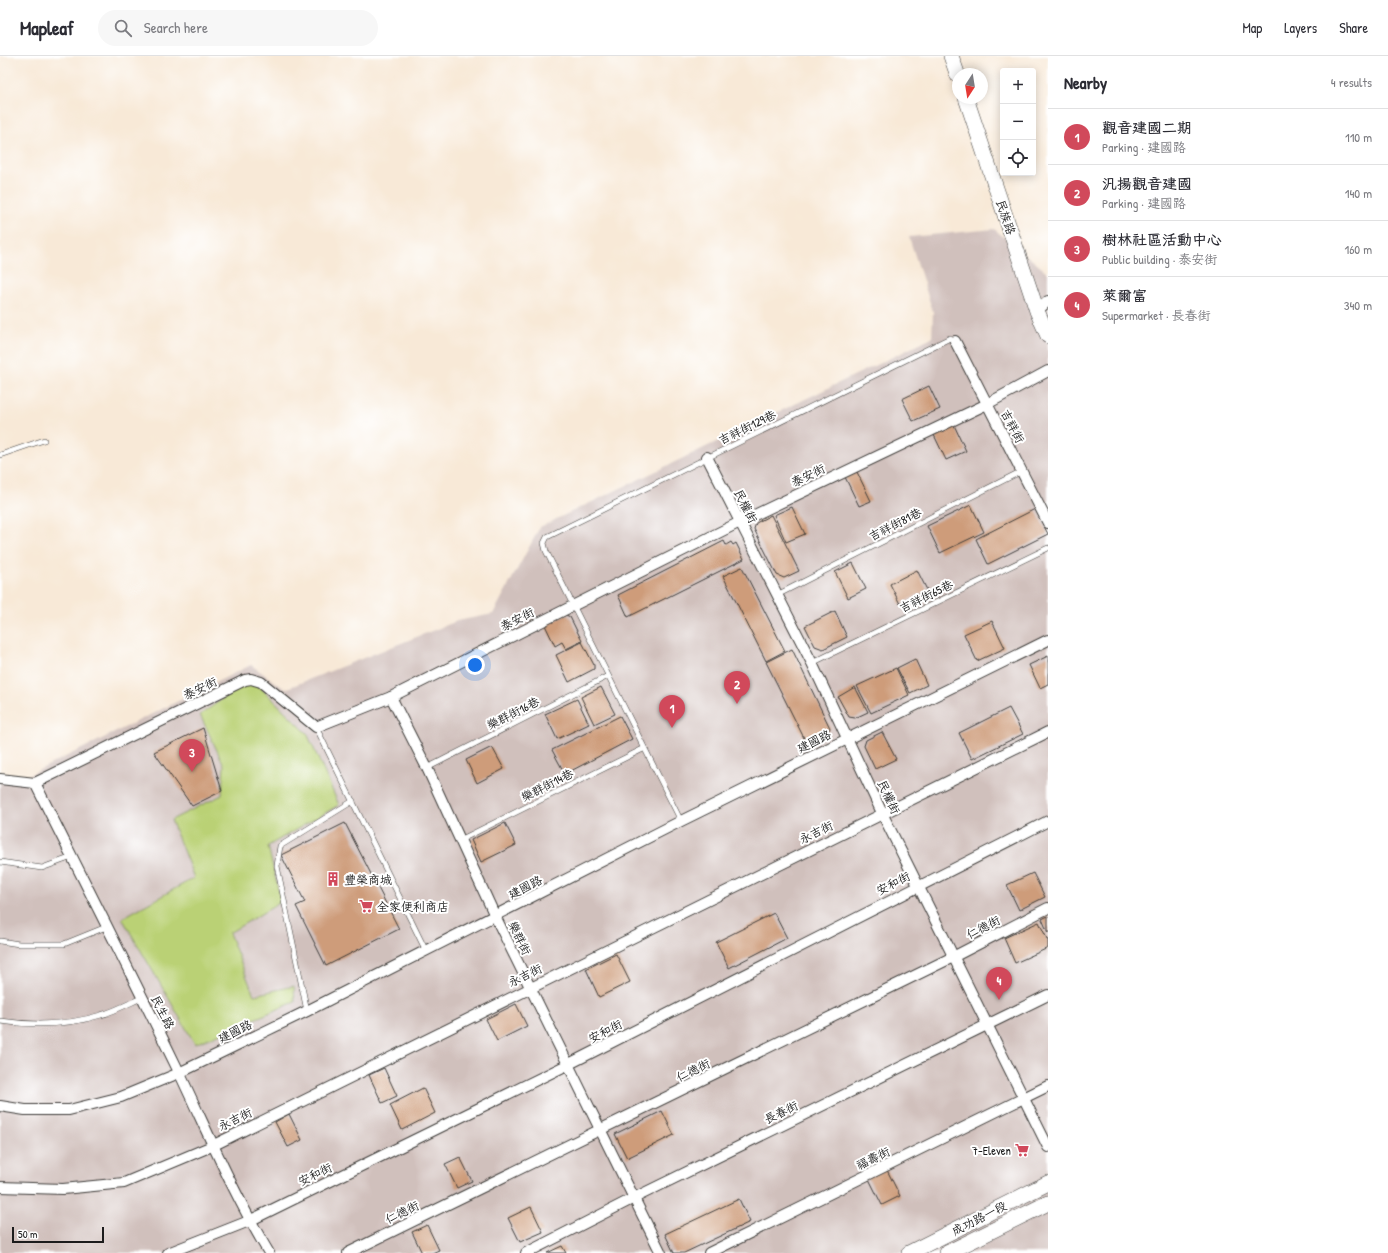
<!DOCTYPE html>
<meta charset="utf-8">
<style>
:root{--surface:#fff;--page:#f7f7f7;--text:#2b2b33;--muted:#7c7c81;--line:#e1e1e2;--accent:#d1495b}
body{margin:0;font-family:"Patrick Hand","LXGW WenKai TC",sans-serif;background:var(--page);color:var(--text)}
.controls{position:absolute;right:12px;top:12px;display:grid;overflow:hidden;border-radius:4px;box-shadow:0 2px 10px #0003}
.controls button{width:36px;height:36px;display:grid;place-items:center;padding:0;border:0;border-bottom:1px solid var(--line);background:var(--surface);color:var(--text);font:20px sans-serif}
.compass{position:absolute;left:952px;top:12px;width:36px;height:36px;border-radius:50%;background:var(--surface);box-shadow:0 2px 10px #0003;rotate:192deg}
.scale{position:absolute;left:12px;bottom:10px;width:92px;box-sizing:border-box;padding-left:4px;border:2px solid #1c1c1c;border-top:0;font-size:11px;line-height:14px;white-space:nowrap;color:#1c1c1c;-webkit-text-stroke:3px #fff;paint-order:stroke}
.you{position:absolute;left:475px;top:609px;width:14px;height:14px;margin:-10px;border:3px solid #fff;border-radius:50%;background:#1a73e8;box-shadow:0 0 0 6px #1a73e833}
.badge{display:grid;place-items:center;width:26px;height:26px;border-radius:50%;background:var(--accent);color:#fff;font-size:13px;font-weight:700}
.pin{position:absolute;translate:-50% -33px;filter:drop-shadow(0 1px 2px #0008)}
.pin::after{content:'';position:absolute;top:21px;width:14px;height:12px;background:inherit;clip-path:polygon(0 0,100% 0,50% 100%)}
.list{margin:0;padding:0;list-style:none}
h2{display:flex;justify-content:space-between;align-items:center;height:52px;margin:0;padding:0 16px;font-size:17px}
h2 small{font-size:13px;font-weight:400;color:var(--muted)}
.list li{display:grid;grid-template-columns:26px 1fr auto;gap:12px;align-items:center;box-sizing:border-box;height:56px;padding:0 16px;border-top:1px solid var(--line)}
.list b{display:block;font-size:15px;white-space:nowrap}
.list p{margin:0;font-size:13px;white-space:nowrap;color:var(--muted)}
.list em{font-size:13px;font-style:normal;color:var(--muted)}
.icon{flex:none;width:22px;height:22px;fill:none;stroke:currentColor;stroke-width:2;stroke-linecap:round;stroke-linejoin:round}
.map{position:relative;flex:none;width:1048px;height:1197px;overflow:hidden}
header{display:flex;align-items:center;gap:24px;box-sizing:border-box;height:56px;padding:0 20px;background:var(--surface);border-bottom:1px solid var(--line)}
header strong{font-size:19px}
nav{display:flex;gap:22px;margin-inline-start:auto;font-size:14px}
.search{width:280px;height:36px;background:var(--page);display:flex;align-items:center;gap:10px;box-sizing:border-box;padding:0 14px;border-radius:22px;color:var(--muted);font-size:15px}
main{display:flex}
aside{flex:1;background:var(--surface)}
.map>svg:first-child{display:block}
.industrial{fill:#d0c0bc}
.green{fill:#bad175;stroke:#6b7648}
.building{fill:#ce9c7a}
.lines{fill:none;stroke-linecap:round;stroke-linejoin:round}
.lane-casing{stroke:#3d3b38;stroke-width:6}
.street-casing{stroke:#3d3b38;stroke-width:12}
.secondary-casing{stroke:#3d3b38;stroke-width:16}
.lane{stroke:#fff;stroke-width:5}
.street{stroke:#fff;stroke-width:10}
.secondary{stroke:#fff;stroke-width:15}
.labels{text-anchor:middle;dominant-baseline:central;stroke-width:4;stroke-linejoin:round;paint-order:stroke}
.street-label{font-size:12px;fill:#1c1c1c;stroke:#fff}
.poi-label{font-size:12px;fill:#1c1c1c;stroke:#fff;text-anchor:start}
</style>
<header>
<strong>Mapleaf</strong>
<div class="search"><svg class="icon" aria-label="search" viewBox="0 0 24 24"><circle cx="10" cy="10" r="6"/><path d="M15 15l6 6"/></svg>Search here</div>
<nav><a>Map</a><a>Layers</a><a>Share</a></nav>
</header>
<main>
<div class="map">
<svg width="1048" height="1197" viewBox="0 0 1048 1197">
<rect width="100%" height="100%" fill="#fff"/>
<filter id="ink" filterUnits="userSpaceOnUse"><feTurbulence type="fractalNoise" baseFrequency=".025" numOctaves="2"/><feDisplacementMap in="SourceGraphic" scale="8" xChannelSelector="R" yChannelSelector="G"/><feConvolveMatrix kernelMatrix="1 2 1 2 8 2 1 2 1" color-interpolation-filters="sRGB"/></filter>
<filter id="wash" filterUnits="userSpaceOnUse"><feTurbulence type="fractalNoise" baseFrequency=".012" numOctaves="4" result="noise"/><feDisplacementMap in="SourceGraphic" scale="16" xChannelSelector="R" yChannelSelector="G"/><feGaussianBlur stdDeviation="0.9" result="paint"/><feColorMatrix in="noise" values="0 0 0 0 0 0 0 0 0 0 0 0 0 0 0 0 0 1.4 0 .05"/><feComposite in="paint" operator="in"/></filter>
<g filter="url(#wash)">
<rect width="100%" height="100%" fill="#f8e9d7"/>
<!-- industrial -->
<path class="industrial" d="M994 173 1048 217V1197H0V717L25 721 251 609 285 633 457 565 493 558 540 471 932 282 933 256 909 181Z"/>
<!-- green -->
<path class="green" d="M250 627 259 630 307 677 339 749 268 790 281 846 229 877 254 939 294 930 295 946 195 988 122 862 194 822 171 764 222 739 224 709 200 659 243 628Z"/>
<g id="blocks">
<!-- building -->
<g class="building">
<path d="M929 330 940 353 913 365 902 343Z"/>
<path d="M954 369 966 395 946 404 934 379Z"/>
<path d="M857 416 871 445 859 450 845 421Z"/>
<path d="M971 449 984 476 940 497 927 470Z"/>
<path d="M792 451 805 478 786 486 774 459Z"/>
<path d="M1035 453 1048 478 988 508 976 483Z"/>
<path d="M771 459 799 515 784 522 777 519 754 473 756 467Z"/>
<path d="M724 485 726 489 731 486 733 489 736 487 744 503 628 561 618 539Z"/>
<path d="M853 507 866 533 848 542 835 516Z"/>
<path d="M742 511 785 595 766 605 723 520Z"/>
<path d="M917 514 927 534 900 548 890 528Z"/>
<path d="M835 555 847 581 823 593 815 590 805 570Z"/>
<path d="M566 559 570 561 582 585 566 593 562 586 555 590 545 569Z"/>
<path d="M992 565 1005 592 977 605 964 578Z"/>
<path d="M582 586 594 609V613L569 626 556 599Z"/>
<path d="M792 593 830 672 827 678 807 688 766 606Z"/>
<path d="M1048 600V628L1040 632 1029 609Z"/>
<path d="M915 603 927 629 910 637 897 612Z"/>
<path d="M896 612 909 639 871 657 857 630Z"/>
<path d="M601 631 615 658 594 668 581 641Z"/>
<path d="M855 631 868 656 855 662 849 661 838 641Z"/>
<path d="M577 643 589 668 557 683 545 658Z"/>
<path d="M1009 652 1023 678 972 703 959 677Z"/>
<path d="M620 660 632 683 565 718 552 694Z"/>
<path d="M203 672 222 735 192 750 154 696Z"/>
<path d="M882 676 896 703 875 713 864 690 866 684Z"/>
<path d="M492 691 504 713 477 727 466 704Z"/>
<path d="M345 767 399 873 326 910 296 850 305 846 281 799Z"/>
<path d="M505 767 516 789 481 806 471 784Z"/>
<path d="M1033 817 1045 841 1019 854 1007 829Z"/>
<path d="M774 857 787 882 729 912 716 886Z"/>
<path d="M1048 860V877L1042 863Z"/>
<path d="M1039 866 1048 885V892L1015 907 1004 882Z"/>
<path d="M616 898 630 926 599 941 586 913Z"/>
<path d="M516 948 527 970 497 985 486 963Z"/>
<path d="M384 1012 397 1040 382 1047 369 1019Z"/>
<path d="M423 1032 435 1057 402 1074 390 1049Z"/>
<path d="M662 1055 674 1079 627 1102 615 1078Z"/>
<path d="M289 1058 302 1084 288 1091 275 1066Z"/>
<path d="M460 1101 472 1125 457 1132 445 1108Z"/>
<path d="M886 1112 900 1140 882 1149 868 1121Z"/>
<path d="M739 1143 750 1166 684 1197H674L665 1178Z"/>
<path d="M531 1151 543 1176 520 1186 508 1162Z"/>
<path d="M427 1169 439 1194 432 1197H422L412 1176Z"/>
<path d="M562 1190 566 1197H547Z"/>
</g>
</g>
</g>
<g filter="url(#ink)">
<use href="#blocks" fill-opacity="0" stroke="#3d3b38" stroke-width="1"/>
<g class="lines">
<defs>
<g id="lane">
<path d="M0 399 44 384"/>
<path d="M777 539 1022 415"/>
<path d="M812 607 1048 492"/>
<path d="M316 671 426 895"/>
<path d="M427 712 608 620"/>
<path d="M681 765 546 495 544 487 547 481 950 282 955 285"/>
<path d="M460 784 643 693"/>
<path d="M0 806 42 812 72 801"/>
<path d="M0 885 19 888H64L106 871"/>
<path d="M307 955 277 810 280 790 353 745"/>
<path d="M0 965C34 970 69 969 101 959 115 955 128 948 141 942"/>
</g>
<g id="street">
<path d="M1037 255 1048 245"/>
<path d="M955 285 1048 467"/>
<path d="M707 401 812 607 882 757 1048 1091"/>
<path d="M391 641 427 712 495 860 661 1197"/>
<path d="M0 723 35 727 245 624 251 623 261 626 316 671 391 641 740 466 987 348 1048 315"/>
<path d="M35 727C83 823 132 919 179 1016 208 1077 234 1139 269 1197"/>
<path d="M0 1050 25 1054H69L121 1041 179 1017 307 955 681 765 1048 584"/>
<path d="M0 1131 63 1133 124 1127 212 1090 1048 676"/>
<path d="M168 1197 249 1165 569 1008 1048 765"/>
<path d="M348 1197 953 901 1048 852"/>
<path d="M526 1197 634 1142 1048 939"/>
<path d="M709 1197 1048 1030"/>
</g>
<g id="secondary">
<path d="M951 0 958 20"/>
<path d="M966 42 1037 255 1048 280"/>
<path d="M909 1197 1048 1127"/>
<path d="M947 1197 1048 1147"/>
</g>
</defs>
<!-- lane casing -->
<use href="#lane" class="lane-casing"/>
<!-- street casing -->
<use href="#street" class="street-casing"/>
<!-- secondary casing -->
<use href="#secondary" class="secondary-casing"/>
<!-- lane -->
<use href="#lane" class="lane"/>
<!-- street -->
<use href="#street" class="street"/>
<!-- secondary -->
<use href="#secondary" class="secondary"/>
</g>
</g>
<!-- icons -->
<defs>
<symbol id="building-bare" viewBox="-9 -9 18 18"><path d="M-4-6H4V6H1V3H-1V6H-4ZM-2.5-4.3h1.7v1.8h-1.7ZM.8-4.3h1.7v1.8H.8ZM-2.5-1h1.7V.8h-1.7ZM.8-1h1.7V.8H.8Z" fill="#d1495b" stroke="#fff" stroke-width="2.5" paint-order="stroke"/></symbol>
<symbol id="supermarket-bare" viewBox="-9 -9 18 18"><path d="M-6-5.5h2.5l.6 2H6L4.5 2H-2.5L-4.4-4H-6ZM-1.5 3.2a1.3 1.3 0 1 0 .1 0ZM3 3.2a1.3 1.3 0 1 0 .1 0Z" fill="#d1495b" stroke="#fff" stroke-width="2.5" paint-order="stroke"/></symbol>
</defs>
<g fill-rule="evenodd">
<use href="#building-bare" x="323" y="813" width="20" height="20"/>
<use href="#supermarket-bare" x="356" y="840" width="20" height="20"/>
<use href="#supermarket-bare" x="1012" y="1084" width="20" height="20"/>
</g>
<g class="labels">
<!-- street labels -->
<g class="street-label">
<text transform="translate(1006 161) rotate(71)">民族路</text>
<text transform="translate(1013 370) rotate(62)">吉祥街</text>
<text transform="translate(747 371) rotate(-26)">吉祥街129巷</text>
<text transform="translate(808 419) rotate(-26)">泰安街</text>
<text transform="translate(746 450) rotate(63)">民權街</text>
<text transform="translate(895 468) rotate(-27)">吉祥街81巷</text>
<text transform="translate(926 540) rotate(-26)">吉祥街65巷</text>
<text transform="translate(517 563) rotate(-27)">泰安街</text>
<text transform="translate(200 632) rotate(-26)">泰安街</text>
<text transform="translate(513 657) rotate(-27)">樂群街16巷</text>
<text transform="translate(814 685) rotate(-26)">建國路</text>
<text transform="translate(547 729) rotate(-27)">樂群街14巷</text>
<text transform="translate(889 741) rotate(65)">民權街</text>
<text transform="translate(816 776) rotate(-26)">永吉街</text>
<text transform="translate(893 827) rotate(-27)">安和街</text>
<text transform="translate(525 831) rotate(-27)">建國路</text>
<text transform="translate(983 871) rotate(-27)">仁德街</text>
<text transform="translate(520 882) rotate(64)">樂群街</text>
<text transform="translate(525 919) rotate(-26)">永吉街</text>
<text transform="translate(163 956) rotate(63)">民生路</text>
<text transform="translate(235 975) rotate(-26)">建國路</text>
<text transform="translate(605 975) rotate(-27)">安和街</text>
<text transform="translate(693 1014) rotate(-26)">仁德街</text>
<text transform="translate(781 1056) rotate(-26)">長春街</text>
<text transform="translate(235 1063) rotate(-26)">永吉街</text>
<text transform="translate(873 1102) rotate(-26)">福壽街</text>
<text transform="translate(315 1118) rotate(-26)">安和街</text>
<text transform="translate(402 1156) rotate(-26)">仁德街</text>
<text transform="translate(979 1162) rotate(-27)">成功路一段</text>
</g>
<!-- poi labels -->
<g class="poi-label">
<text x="344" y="823">豐榮商城</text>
<text x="377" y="850">全家便利商店</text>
<text x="1011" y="1094" text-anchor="end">7-Eleven</text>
</g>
</g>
</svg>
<div class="controls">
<button>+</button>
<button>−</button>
<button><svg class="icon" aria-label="locate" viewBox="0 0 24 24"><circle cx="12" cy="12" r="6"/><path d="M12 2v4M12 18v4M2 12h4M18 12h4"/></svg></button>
</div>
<svg class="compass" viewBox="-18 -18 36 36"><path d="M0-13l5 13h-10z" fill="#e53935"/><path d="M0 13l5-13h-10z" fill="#7c7c81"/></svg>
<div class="scale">50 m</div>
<div class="you"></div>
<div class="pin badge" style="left:672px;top:672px">1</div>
<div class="pin badge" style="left:737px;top:648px">2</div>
<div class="pin badge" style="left:192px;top:716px">3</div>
<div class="pin badge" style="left:999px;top:944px">4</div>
</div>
<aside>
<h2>Nearby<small>4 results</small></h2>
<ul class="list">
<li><span class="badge">1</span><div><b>觀音建國二期</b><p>Parking · 建國路</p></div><em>110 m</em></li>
<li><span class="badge">2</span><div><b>汎揚觀音建國</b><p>Parking · 建國路</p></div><em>140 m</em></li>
<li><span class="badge">3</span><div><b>樹林社區活動中心</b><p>Public building · 泰安街</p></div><em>160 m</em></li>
<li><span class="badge">4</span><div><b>萊爾富</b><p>Supermarket · 長春街</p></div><em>340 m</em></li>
</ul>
</aside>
</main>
